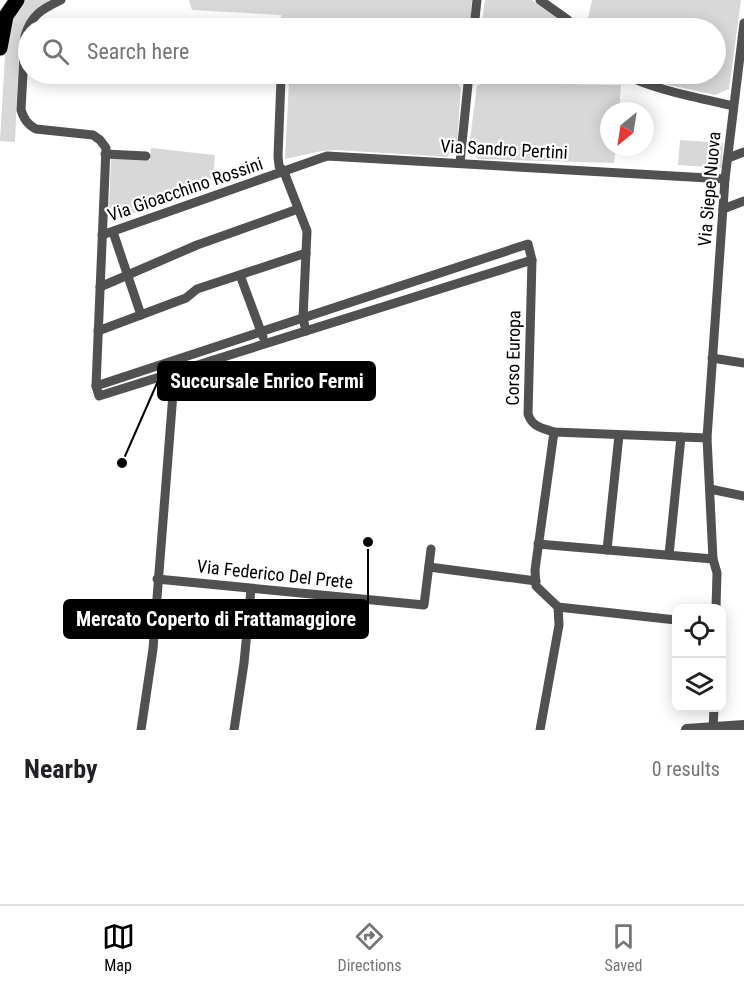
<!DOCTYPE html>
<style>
:root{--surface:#fff;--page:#f2f2f2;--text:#202124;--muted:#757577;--line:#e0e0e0;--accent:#000}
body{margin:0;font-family:"Roboto Condensed",sans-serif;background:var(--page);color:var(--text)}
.controls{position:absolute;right:18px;bottom:18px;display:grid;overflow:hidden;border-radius:12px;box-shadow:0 3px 15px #0003}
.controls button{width:54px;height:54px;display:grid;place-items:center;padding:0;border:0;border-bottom:2px solid var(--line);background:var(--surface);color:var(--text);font:30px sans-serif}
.compass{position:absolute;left:600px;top:102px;width:54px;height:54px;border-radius:50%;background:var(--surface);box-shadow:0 3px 15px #0003;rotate:210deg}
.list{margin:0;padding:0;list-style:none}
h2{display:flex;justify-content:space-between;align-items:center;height:78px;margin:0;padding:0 24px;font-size:26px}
h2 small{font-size:20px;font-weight:400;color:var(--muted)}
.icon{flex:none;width:33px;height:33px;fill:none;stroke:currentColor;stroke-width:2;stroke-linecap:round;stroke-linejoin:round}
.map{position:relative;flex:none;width:744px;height:730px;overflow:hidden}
.search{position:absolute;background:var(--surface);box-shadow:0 3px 15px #0003;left:18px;right:18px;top:18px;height:66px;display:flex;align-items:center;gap:15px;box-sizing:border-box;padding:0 21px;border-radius:33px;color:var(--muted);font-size:22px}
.sheet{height:174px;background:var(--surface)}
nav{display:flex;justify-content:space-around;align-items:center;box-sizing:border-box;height:84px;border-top:2px solid var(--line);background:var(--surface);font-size:16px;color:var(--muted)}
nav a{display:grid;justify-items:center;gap:3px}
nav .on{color:var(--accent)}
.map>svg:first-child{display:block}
.green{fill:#d8d8d8}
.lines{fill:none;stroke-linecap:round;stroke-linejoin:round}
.trunk-casing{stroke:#dbdbdb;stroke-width:17}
.minor{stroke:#515151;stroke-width:9}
.tertiary{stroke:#515151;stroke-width:12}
.trunk{stroke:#000;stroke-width:15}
.labels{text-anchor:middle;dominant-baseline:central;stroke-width:4.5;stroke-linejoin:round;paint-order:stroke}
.street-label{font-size:18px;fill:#000;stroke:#fff}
.leader{fill:none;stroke:#000;stroke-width:2}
.callout-dot{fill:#000;stroke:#fff;stroke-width:2}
.callout{fill:#000;stroke:#000;stroke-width:2}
.callout-label{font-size:20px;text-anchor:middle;font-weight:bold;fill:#fff}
</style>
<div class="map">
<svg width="744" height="730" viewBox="0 0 744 730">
<rect width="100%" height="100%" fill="#fff"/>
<!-- green -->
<g class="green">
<path d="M24 0H50C30 15 24 22 19 47L15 142 0 141 6 38 12 18Z"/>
<path d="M189 0H472L470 28H280L281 15 192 10Z"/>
<path d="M485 0H532L546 9 570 28H481Z"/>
<path d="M592 0H741L729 89 715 95 661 83 639 74H716V28H586Z"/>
<path d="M292 74H341L457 83 461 88 457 144 447 157 337 150 322 151 285 159 289 82Z"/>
<path d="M484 83 621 85 619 111H609V147H616L614 163 478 159 469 146 477 86Z"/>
<path d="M680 140 723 143 722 168 678 165Z"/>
<path d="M151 148 215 155 213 178 168 193 171 202 136 213 109 211 111 158 150 160Z"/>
</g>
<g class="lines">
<defs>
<path id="trunk" d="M0 48 6 16 17 0"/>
</defs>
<!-- trunk casing -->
<use href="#trunk" class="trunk-casing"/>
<!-- minor -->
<g class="minor">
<path d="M61 0C42 9 31 15 25 36L21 110C24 119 27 124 36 129L93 135 100 140 106 148 96 386 99 396 532 260"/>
<path d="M540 0 568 20 577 28"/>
<path d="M474 28 477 0"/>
<path d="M283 74 281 79 278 156 279 166 284 172 307 231 303 318 306 331"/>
<path d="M405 74 469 78 528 77 598 78 622 74"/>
<path d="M623 74C658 91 696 97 733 106"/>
<path d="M105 154 146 156"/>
<path d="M728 158 744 152"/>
<path d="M460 163 469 74"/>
<path d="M723 209 744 201"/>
<path d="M113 232 141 315"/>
<path d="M102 235 327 156 725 179"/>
<path d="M240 275 263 337"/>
<path d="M100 287 197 245 298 209"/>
<path d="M98 331 186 298 197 289 306 253"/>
<path d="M712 358 744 363"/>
<path d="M96 386 528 244 532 260 528 414C532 427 542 428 554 432L707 438"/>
<path d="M710 489 744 496"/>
<path d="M538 544 713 559"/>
<path d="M607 550 619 435"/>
<path d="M669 555 681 437"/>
<path d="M429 567 536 581"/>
<path d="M157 579 424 605 431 549"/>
<path d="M558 607 676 620"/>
<path d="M716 608 717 573 713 559 707 438 725 179 744 23"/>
<path d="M141 730 153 649 175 368"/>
<path d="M234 730 244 663 251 589"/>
<path d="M540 730 559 625 558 607 536 586 535 570 554 432"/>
<path d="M713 730 714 708"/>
</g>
<!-- tertiary -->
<path class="tertiary" d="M687 730 744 726"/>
<!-- trunk -->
<use href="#trunk" class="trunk"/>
</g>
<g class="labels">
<!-- street labels -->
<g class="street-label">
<text transform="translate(504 149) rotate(3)">Via Sandro Pertini</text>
<text transform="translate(185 189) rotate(-19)">Via Gioacchino Rossini</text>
<text transform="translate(709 189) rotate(-85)">Via Siepe Nuova</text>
<text transform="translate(513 358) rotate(-89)">Corso Europa</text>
<text transform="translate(275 574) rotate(6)">Via Federico Del Prete</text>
</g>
</g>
<!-- callouts -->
<path class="leader" d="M122 463L158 381M368 542L368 619"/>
<g class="callout-dot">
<circle cx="122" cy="463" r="6"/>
<circle cx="368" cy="542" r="6"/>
</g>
<g class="callout">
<rect x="158" y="362" width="217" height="38" rx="6"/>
<rect x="64" y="600" width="304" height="38" rx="6"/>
</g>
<g class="callout-label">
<text x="267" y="388">Succursale Enrico Fermi</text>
<text x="216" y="626">Mercato Coperto di Frattamaggiore</text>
</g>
</svg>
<div class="controls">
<button><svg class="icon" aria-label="locate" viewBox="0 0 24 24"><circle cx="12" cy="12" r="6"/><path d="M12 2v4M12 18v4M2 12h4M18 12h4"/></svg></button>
<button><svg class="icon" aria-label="layers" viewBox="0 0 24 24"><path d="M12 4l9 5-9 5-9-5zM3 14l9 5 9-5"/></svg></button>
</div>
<svg class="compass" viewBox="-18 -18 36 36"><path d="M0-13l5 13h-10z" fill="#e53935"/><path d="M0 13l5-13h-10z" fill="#757577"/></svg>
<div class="search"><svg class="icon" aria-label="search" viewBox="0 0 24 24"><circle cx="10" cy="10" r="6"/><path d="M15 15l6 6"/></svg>Search here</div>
</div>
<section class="sheet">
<h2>Nearby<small>0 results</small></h2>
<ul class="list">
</ul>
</section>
<nav>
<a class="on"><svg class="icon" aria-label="map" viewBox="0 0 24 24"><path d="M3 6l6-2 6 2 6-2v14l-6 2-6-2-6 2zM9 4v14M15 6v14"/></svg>Map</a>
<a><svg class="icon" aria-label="directions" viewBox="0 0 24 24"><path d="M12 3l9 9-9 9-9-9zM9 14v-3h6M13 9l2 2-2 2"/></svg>Directions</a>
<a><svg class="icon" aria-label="saved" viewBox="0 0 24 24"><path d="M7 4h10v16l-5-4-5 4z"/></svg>Saved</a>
</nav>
